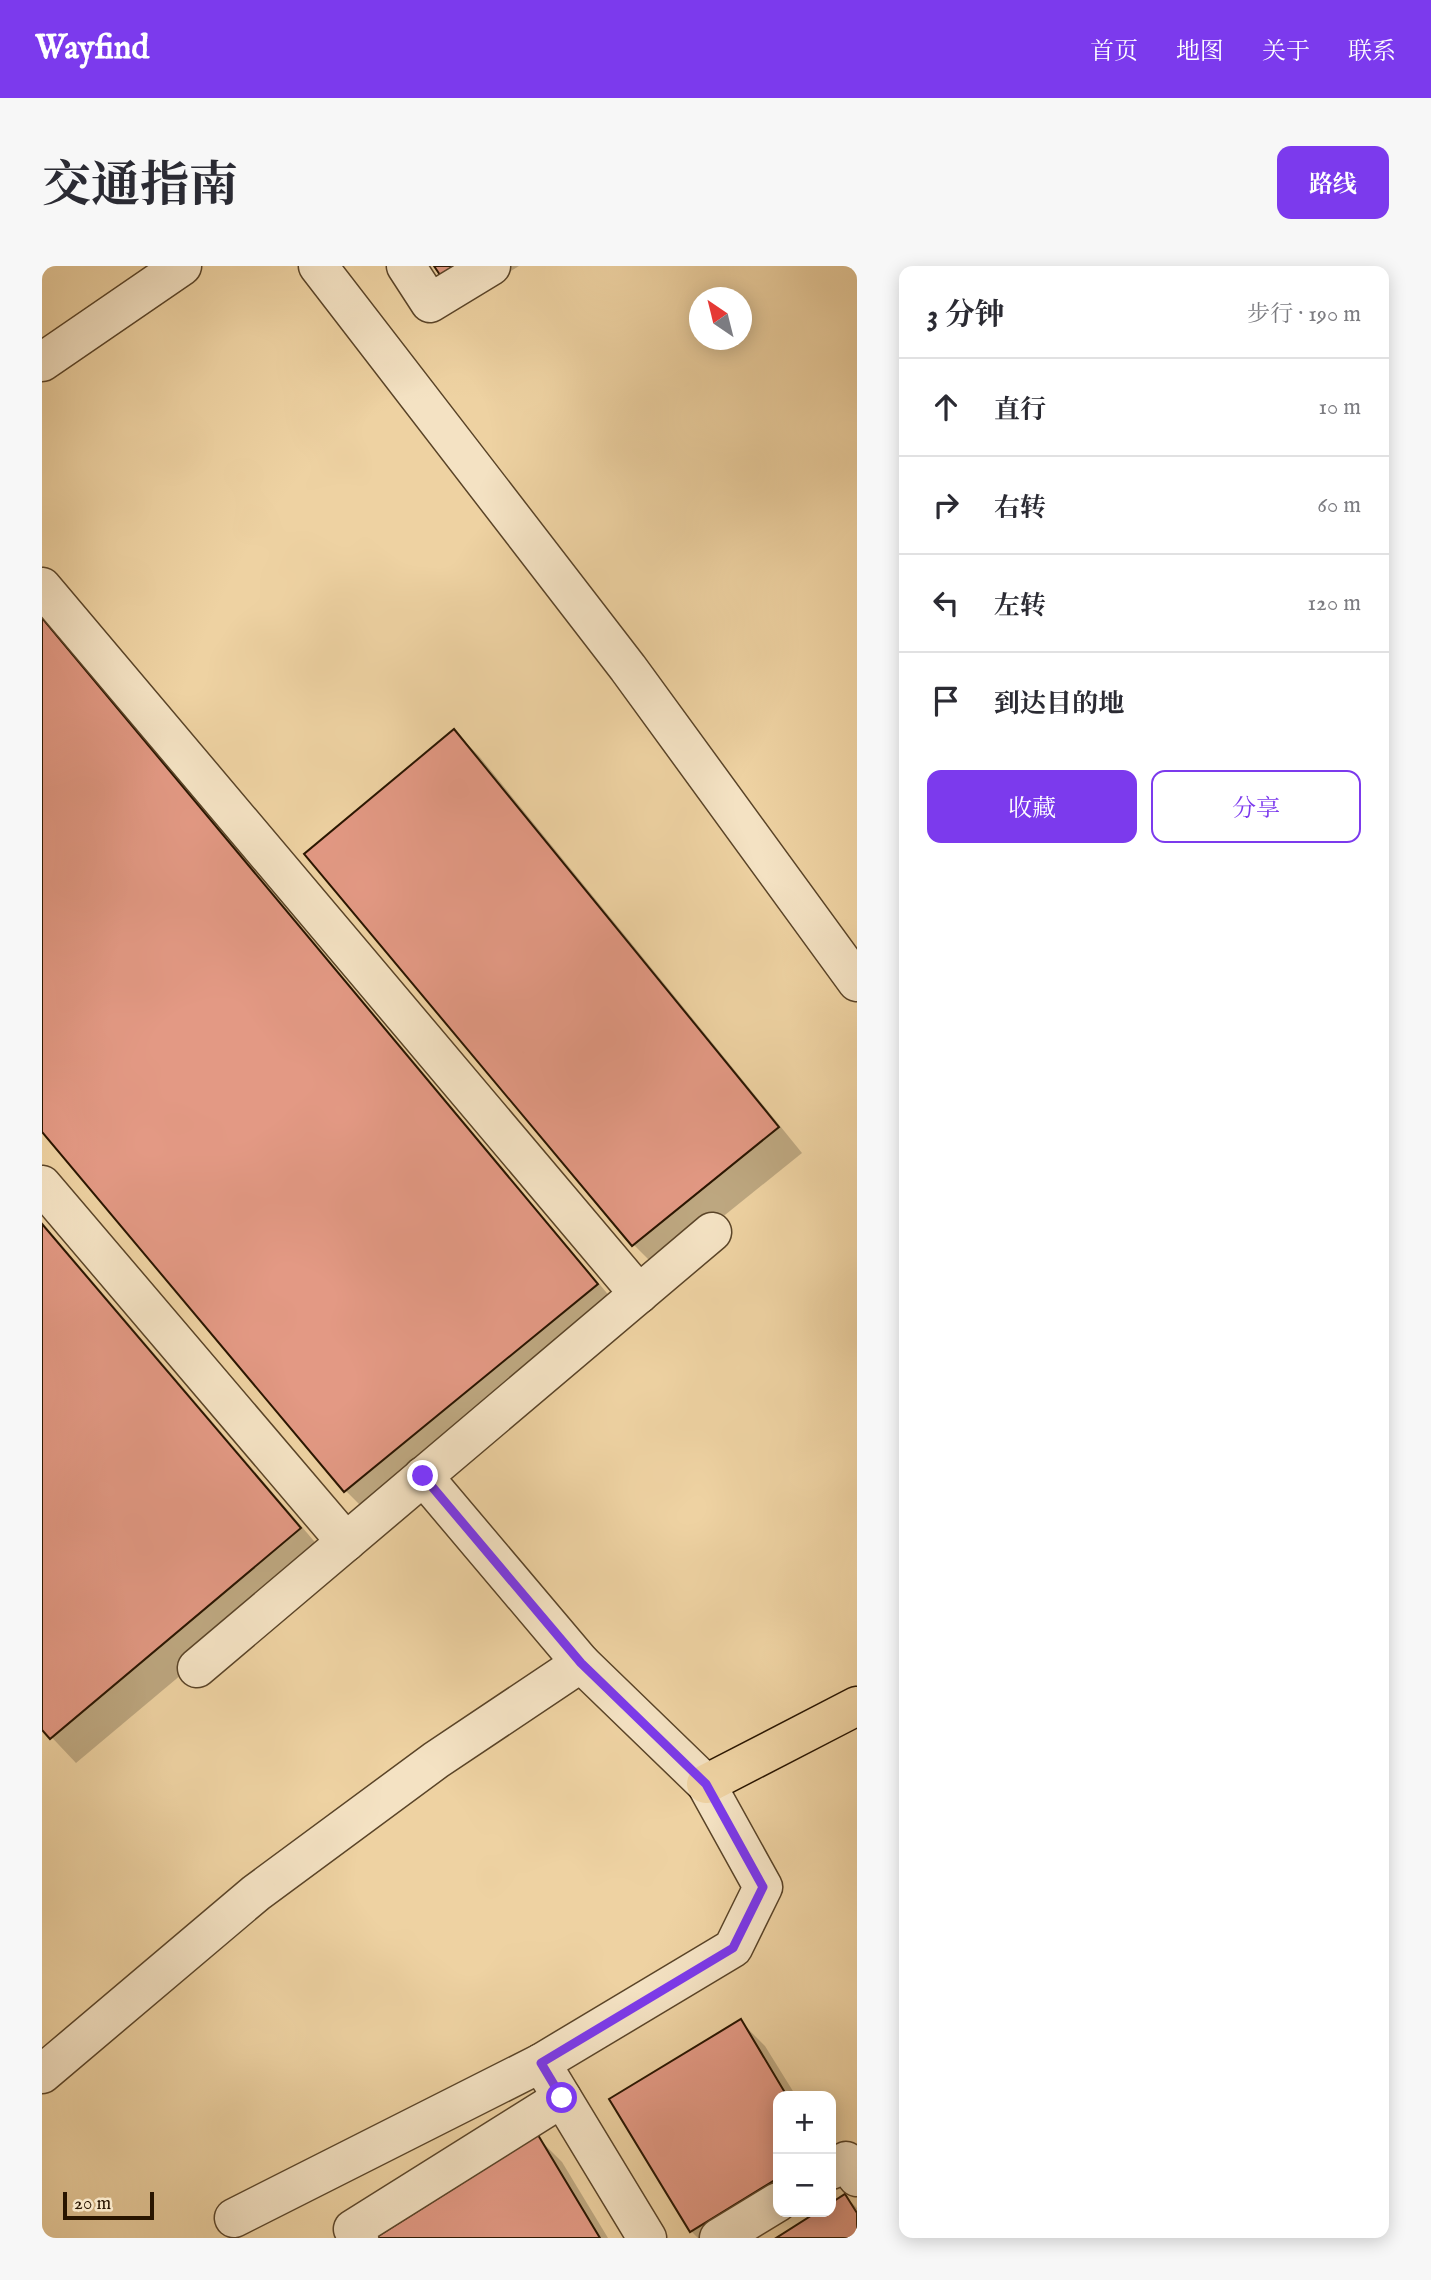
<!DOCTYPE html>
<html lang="zh">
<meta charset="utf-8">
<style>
:root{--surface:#fff;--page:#f7f7f7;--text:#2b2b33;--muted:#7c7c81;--line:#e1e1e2;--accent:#7c3aed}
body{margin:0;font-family:"IM FELL English","Noto Serif SC",serif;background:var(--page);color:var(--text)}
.controls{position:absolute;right:21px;bottom:21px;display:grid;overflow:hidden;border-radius:14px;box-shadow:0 4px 18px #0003}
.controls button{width:63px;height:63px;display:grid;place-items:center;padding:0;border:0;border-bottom:2px solid var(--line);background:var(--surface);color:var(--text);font:35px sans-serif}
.compass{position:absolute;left:647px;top:21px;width:63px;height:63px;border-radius:50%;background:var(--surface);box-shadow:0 4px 18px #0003;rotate:325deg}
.scale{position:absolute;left:21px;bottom:18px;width:91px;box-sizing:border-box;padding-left:7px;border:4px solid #291500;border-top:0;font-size:19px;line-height:24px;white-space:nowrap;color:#291500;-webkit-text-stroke:5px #f4e2c3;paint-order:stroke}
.stop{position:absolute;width:21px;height:21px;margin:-16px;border:5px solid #7c3aed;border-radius:50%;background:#fff}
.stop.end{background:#7c3aed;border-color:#fff;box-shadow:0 2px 7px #0008}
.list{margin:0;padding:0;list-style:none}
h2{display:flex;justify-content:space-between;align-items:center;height:91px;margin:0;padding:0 28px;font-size:30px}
h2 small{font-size:23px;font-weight:400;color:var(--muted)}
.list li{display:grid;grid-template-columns:46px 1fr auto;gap:21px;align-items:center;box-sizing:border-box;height:98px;padding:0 28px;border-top:2px solid var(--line)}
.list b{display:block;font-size:26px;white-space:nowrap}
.list em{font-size:23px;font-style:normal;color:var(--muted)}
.actions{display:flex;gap:14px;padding:21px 28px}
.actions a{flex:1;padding:16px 0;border:2px solid var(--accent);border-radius:14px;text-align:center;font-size:24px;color:var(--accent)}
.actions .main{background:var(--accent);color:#fff}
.icon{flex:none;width:38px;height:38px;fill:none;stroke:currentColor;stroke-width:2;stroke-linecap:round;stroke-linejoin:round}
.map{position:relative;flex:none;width:815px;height:1972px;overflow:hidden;border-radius:14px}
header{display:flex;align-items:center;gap:42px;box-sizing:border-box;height:98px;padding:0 35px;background:var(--accent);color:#fff}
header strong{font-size:33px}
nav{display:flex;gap:38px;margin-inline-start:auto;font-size:24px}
.intro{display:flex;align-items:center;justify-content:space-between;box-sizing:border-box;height:168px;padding:0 42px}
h1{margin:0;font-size:49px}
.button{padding:18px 32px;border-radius:14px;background:var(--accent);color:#fff;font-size:24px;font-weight:700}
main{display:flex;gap:42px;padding:0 42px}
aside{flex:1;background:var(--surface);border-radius:14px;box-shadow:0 4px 18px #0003}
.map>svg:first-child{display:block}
.shadow{fill:#0003}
.building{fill:#e39984;stroke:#291500;stroke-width:2}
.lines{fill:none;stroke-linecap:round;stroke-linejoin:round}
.minor-casing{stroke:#5a4428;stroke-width:41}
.major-casing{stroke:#291500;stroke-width:41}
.minor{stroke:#f4e2c3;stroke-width:38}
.major{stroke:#eed2a2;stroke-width:38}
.route{stroke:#7c3aed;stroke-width:9}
</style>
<header>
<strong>Wayfind</strong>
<nav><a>首页</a><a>地图</a><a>关于</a><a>联系</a></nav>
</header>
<div class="intro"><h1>交通指南</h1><a class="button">路线</a></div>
<main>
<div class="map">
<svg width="815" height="1972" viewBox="0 0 815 1972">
<rect width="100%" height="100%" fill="#eed2a2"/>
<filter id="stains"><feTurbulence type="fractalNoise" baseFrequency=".00286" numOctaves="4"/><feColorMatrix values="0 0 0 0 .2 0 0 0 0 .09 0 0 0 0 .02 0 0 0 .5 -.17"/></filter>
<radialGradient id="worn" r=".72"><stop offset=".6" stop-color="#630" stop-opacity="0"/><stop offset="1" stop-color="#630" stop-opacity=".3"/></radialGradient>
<!-- shadow -->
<g class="shadow">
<path d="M394 0H477L424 33Z"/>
<path d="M0 349 579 1044 328 1249 303 1224 0 864Z"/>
<path d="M412 465 437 490 760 887 616 1003 591 978Z"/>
<path d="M0 956 283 1288 34 1497 0 1461Z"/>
<path d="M698 1755 723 1780 754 1830H736V1946L703 1972H656L649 1965Z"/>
<path d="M495 1871 520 1896 566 1972H335L333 1970Z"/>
<path d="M803 1930 815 1942V1972H737L778 1946H789V1939Z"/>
</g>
<!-- building -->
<g class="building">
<path d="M392 0H412L398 9Z"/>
<path d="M0 352 556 1018 302 1226 0 866Z"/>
<path d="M412 463 737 861 590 980 262 588Z"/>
<path d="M0 958 259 1262 8 1473 0 1464Z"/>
<path d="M699 1753 745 1830H736V1912L648 1966 567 1833Z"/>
<path d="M496 1869 558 1972H333Z"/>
<path d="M803 1928 815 1947V1972H734L775 1946H789V1937Z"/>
</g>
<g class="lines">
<defs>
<g id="minor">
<path d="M276 0 586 402 815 716"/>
<path d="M364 0 388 37 449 0"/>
<path d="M0 96 140 0"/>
<path d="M0 321 597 1028"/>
<path d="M0 919 304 1276"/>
<path d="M381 1210 539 1397"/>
<path d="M155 1402 670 966"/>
<path d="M0 1808 214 1627 394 1494 539 1397 664 1518 721 1621 691 1682 499 1797 605 1972"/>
<path d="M789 1904 804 1895 815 1911"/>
<path d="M192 1952 499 1797"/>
<path d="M317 1972 311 1963 520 1832"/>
<path d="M677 1972 736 1936"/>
</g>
<path id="major" d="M664 1518 815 1440"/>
</defs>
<!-- minor casing -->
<use href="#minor" class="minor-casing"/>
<!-- major casing -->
<use href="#major" class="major-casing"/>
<!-- minor -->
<use href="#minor" class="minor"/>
<!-- major -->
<use href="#major" class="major"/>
</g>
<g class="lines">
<!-- route -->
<path class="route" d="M381 1210 539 1397 664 1518 721 1621 691 1682 499 1797 520 1832"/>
</g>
<rect width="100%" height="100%" filter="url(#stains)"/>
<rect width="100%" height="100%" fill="url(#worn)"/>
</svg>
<div class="controls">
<button>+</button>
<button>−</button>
</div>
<svg class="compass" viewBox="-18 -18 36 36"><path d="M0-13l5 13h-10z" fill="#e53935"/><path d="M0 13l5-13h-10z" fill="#7c7c81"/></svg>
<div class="scale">20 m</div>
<div class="stop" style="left:520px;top:1832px"></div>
<div class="stop end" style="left:381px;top:1210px"></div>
</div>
<aside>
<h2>3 分钟<small>步行 · 190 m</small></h2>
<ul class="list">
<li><svg class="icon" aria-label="ahead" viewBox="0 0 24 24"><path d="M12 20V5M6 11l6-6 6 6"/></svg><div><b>直行</b></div><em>10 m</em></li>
<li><svg class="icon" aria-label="right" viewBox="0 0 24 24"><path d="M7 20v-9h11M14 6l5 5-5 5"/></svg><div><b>右转</b></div><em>60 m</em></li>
<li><svg class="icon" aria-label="left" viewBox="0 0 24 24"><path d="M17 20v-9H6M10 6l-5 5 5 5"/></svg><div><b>左转</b></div><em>120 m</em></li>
<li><svg class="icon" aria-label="arrive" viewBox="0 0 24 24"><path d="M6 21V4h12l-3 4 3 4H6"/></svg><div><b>到达目的地</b></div></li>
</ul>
<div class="actions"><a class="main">收藏</a><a>分享</a></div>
</aside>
</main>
